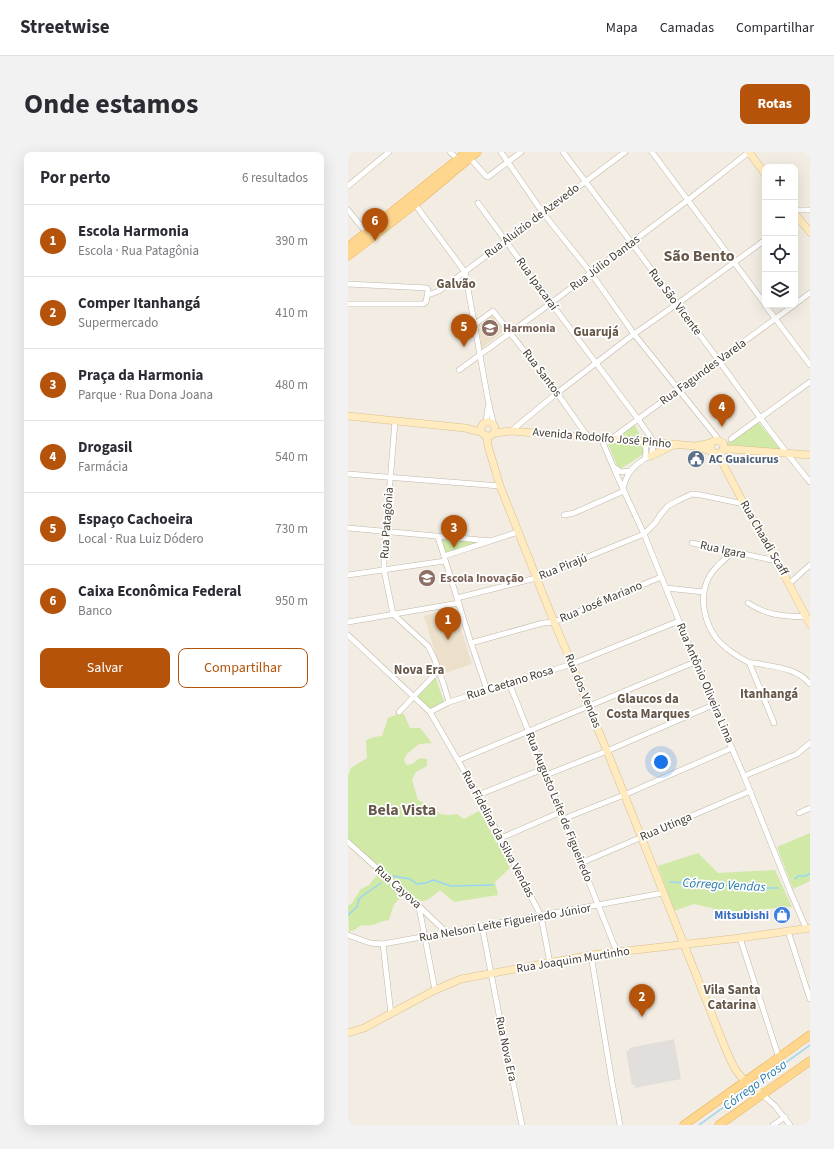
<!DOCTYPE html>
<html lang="pt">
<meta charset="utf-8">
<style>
:root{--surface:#fff;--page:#f2f2f3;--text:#2b2b33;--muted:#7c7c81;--line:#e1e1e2;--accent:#b45309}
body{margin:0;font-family:"Source Sans 3",sans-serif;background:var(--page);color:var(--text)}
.controls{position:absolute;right:12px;top:12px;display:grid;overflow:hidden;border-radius:8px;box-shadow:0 4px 16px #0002}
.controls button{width:36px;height:36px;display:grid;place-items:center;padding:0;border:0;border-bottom:1px solid var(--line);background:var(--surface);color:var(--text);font:20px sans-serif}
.you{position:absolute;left:313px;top:610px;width:14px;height:14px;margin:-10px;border:3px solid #fff;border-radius:50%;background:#1a73e8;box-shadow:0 0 0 6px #1a73e833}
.badge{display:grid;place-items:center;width:26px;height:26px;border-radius:50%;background:var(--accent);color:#fff;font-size:13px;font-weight:700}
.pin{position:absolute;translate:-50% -33px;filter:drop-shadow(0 1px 2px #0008)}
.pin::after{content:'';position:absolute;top:21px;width:14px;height:12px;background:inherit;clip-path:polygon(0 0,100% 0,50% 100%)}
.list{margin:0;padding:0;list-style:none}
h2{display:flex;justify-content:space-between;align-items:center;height:52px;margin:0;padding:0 16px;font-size:17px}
h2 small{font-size:13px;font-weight:400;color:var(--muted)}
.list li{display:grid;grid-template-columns:26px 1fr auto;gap:12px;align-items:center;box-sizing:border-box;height:72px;padding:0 16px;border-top:1px solid var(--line)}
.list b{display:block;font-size:15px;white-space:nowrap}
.list p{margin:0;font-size:13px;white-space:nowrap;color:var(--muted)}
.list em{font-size:13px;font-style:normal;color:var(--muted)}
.actions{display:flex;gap:8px;padding:12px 16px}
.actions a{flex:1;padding:9px 0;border:1px solid var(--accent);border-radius:8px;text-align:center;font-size:14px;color:var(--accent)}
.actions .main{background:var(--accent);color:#fff}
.icon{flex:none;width:22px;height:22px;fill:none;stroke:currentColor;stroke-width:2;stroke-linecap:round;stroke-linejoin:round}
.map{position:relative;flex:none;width:462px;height:973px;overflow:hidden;border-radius:8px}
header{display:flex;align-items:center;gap:24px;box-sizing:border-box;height:56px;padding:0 20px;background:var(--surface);border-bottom:1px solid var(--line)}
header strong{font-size:19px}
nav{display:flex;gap:22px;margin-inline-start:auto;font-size:14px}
.intro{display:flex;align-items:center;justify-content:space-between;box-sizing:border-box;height:96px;padding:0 24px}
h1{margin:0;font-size:28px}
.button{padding:10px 18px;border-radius:8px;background:var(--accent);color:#fff;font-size:14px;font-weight:700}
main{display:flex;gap:24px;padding:0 24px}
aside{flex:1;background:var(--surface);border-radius:8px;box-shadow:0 4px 16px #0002}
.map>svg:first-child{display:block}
.education{fill:#ece0ca}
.green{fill:#d0e9a7}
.parking{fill:#e2dedb}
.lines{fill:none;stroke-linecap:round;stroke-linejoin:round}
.stream{stroke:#99d5f3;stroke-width:1.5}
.street-casing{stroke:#c0b6a7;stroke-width:6}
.secondary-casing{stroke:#d8c090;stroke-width:8}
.primary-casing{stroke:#e9b359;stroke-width:9}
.street{stroke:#fff;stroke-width:5}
.secondary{stroke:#ffebbf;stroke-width:7}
.primary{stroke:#ffd68e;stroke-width:8}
.labels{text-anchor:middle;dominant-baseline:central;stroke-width:3.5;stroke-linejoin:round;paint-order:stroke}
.street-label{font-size:12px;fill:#433b32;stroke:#fff}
.education-label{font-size:12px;font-weight:bold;fill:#785e54;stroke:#fff;text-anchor:start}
.service-label{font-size:12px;font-weight:bold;fill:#4e5e75;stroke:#fff;text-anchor:start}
.shop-label{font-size:12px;font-weight:bold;fill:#366cbe;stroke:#fff;text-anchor:end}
.neighbourhood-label{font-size:13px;font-weight:bold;fill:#675849;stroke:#fff}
.water-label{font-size:13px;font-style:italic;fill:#267cab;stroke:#fff}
.district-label{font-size:16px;font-weight:bold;fill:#675849;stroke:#fff}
</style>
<header>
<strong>Streetwise</strong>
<nav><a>Mapa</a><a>Camadas</a><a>Compartilhar</a></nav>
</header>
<div class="intro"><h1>Onde estamos</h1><a class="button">Rotas</a></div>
<main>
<aside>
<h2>Por perto<small>6 resultados</small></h2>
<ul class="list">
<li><span class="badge">1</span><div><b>Escola Harmonia</b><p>Escola · Rua Patagônia</p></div><em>390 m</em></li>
<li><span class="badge">2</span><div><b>Comper Itanhangá</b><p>Supermercado</p></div><em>410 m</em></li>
<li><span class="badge">3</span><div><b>Praça da Harmonia</b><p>Parque · Rua Dona Joana</p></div><em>480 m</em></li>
<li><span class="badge">4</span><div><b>Drogasil</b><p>Farmácia</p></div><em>540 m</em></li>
<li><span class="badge">5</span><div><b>Espaço Cachoeira</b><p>Local · Rua Luiz Dódero</p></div><em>730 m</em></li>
<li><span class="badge">6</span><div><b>Caixa Econômica Federal</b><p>Banco</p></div><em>950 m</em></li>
</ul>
<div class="actions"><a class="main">Salvar</a><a>Compartilhar</a></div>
</aside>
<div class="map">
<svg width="462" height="973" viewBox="0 0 462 973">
<rect width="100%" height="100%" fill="#f2ece2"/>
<!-- education -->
<g class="education">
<path d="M144 163 156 179 134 196 130 173Z"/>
<path d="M106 455 124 512 94 522 76 464Z"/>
</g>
<!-- green -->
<g class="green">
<path d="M410 270 433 298 385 296 378 291Z"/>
<path d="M286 272 296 289 297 301 271 318 260 292 266 286Z"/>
<path d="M93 387 137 390 96 402Z"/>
<path d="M87 524 96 550 83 557 69 545Z"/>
<path d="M50 562H56L62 576H72L84 591 71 592 59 602 56 608 58 613 64 612 72 606 79 607V614L68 620 64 628 70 648 83 654 92 662 100 663 109 662 116 667 131 659 154 698 162 716 147 730 150 743 106 750 92 738C87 742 81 749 74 749 63 748 56 737 46 753 44 757 43 763 41 768 28 770 27 775 13 773L8 777 1 780 0 754 4 751 13 737 21 733 29 723V720L0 693V624L3 616 19 606 18 588 26 585 34 584 40 566Z"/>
<path d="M462 681V729L445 737 429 695Z"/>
<path d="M350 701 370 721 427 718 444 755 379 760 346 752 326 759 310 714Z"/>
</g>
<!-- parking -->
<path class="parking" d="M326 887 333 927 287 936V933H284L278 899H281V896Z"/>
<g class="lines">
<!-- stream -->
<g class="stream">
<path d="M45 724 62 727 69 732 78 731 85 728 103 734 145 733"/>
<path d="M447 727 450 724H458L462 721"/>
<path d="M322 730 340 731 352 735 388 733 404 736H430"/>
<path d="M0 763 9 755 11 747 17 742 33 731"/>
<path d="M407 933 462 893"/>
<path d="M351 973 402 936"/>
</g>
<defs>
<g id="street">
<path d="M102 0 111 8"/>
<path d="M153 0 195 61 243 121 286 182 371 288"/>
<path d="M215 0C266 67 316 134 366 202 397 245 428 289 462 330"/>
<path d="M304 0 417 152"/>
<path d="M122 6 138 24 140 25 173 0"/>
<path d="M0 34 41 0"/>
<path d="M66 51 117 120 140 248 146 274"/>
<path d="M130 51 203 151 290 267 306 290 303 304C294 307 283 316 279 325 277 329 276 333 275 337"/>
<path d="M0 58 18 80"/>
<path d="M447 58H462"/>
<path d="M0 132 79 136 80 138 78 150 75 152H0"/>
<path d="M80 143 91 139 277 0"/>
<path d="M447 152 462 141"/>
<path d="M417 153 462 213"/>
<path d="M127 172 145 159 209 241 240 285"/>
<path d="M111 218 203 151 340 48 401 0"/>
<path d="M47 269 38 380 36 406V418L45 462 80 494C90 511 95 531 101 550"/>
<path d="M138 270 140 255"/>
<path d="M163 279 209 241 286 182 329 152 417 88"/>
<path d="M253 286 270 326 296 382 365 553 396 624 442 739 458 776"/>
<path d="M263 287 446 153"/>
<path d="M383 287 462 230"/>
<path d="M297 290 298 299 297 306"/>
<path d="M266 315 273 320 282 319"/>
<path d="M0 322 152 334"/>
<path d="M216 363 226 361 276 339"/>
<path d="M0 376 143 389"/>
<path d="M90 385 123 491 139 538"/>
<path d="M344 391 429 409"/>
<path d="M385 400C376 408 365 416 360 427 351 446 356 469 368 486 375 495 390 505 400 510 403 511 408 511 412 512 429 515 450 517 462 532"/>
<path d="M96 404 170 380"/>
<path d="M0 423 97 409"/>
<path d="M442 431 462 413"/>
<path d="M318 436 356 440"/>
<path d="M109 446 188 426 296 382 307 371 313 362 320 354 329 349 344 342 353 343 396 352"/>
<path d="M400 451C420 464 435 464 458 465"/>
<path d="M0 470 111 451"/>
<path d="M0 483 82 560 130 643 190 758 193 764 202 811"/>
<path d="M123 491 195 471 206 470 313 425"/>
<path d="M401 510 426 571"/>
<path d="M161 531 269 800"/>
<path d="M51 560 91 518"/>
<path d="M82 560 101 550 224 512 331 469"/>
<path d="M111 608 347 510"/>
<path d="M198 623 259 599 365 553"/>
<path d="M396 624 449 602 462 591"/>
<path d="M130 643 195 617"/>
<path d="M451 661 462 656"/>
<path d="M215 667 276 643 384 596"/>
<path d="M153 686 213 660"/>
<path d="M0 690 71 754 99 781"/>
<path d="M233 711 402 639"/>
<path d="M71 755 87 838"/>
<path d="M134 774 153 873 174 973"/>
<path d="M440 779 462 847"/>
<path d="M0 783 22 791 35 792 315 741"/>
<path d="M392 786 431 906"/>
<path d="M35 792 43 862"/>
<path d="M243 803 264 930 272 973"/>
<path d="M414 942 427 954 442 973"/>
<path d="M425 973 437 965"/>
</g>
<g id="secondary">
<path d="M401 0 417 22"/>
<path d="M447 62 462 80"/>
<path d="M0 264 117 276 133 280"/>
<circle cx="140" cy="277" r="7"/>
<path d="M146 281 163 279 348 294 363 291"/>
<path d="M139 284 140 294 152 334 206 470 224 512 240 554 259 599 376 893C386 918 391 927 414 942"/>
<path d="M350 295C353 296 368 301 369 301 372 302 373 300 375 298L376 294 375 291 369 288 364 290 362 294 364 299"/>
<path d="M375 298 384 297 462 303"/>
<path d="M368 302 374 310 396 352 423 398 462 472"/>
<path d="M303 304 328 292"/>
<path d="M0 881 16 876 87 838 113 827 243 803 392 786 462 776"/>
</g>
<g id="primary">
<path d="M0 95 119 0"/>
<path d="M0 104 67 52 129 0"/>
<path d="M336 973 462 883"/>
<path d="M371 973 462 909"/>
</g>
</defs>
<!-- street casing -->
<use href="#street" class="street-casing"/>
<!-- secondary casing -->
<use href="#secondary" class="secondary-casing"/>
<!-- primary casing -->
<use href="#primary" class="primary-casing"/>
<!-- street -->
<use href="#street" class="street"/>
<!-- secondary -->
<use href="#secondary" class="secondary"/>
<!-- primary -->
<use href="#primary" class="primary"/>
</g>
<!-- icons -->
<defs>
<symbol id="school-disc" viewBox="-11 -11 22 22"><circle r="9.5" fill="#8d6e63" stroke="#fff"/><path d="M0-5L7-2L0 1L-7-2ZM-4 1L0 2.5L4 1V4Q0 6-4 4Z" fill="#fff"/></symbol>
<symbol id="civic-disc" viewBox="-11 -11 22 22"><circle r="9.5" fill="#5c6f8a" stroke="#fff"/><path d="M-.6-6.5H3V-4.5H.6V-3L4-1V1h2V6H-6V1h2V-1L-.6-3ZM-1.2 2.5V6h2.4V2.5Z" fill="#fff"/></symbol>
<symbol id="shop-disc" viewBox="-11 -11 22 22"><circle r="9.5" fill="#3f7fe0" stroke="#fff"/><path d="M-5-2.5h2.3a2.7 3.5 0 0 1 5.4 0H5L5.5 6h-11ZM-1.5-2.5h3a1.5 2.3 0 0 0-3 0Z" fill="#fff"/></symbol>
</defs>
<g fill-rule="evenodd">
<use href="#school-disc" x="132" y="166" width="20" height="20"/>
<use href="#civic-disc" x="338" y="297" width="20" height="20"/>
<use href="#school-disc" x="69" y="416" width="20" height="20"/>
<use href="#shop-disc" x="424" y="753" width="20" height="20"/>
</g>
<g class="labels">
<!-- street labels -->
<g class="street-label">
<text transform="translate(184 69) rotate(-37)">Rua Aluízio de Azevedo</text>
<text transform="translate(257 111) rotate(-37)">Rua Júlio Dantas</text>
<text transform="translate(189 132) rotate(54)">Rua Ipacaraí</text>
<text transform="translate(327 150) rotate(53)">Rua São Vicente</text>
<text transform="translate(355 220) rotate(-36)">Rua Fagundes Varela</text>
<text transform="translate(194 221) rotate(53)">Rua Santos</text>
<text transform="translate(254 286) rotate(5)">Avenida Rodolfo José Pinho</text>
<text transform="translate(39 371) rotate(-86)">Rua Patagônia</text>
<text transform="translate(416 386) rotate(60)">Rua Chaadi Scaff</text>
<text transform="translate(375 398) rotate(12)">Rua Igara</text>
<text transform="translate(215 415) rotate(-22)">Rua Pirajú</text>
<text transform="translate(253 450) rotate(-23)">Rua José Mariano</text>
<text transform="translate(162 531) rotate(-17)">Rua Caetano Rosa</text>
<text transform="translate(357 531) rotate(67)">Rua Antônio Oliveira Lima</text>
<text transform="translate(235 539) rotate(68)">Rua dos Vendas</text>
<text transform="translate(211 655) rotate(68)">Rua Augusto Leite de Figueiredo</text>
<text transform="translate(318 675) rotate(-23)">Rua Utinga</text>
<text transform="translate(150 682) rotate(62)">Rua Fidelina da Silva Vendas</text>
<text transform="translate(50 735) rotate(42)">Rua Cayova</text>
<text transform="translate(157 771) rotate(-10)">Rua Nelson Leite Figueiredo Júnior</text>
<text transform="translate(225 808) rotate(-9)">Rua Joaquim Murtinho</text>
<text transform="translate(158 897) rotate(78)">Rua Nova Era</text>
</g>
<!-- education labels -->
<g class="education-label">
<text x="155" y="176">Harmonia</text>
<text x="92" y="426">Escola Inovação</text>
</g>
<!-- service labels -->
<g class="service-label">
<text x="361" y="307">AC Guaicurus</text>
</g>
<!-- shop labels -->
<g class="shop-label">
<text x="421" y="763">Mitsubishi</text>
</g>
<!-- neighbourhood labels -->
<g class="neighbourhood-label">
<text x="108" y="132">Galvão</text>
<text x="248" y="180">Guarujá</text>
<text x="71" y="518">Nova Era</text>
<text x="421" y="542">Itanhangá</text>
<text x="300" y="547">Glaucos da<tspan x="300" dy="15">Costa Marques</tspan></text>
<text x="384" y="838">Vila Santa<tspan x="384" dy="15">Catarina</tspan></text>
</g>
<!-- water labels -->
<g class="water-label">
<text transform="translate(376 733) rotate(3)">Córrego Vendas</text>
<text transform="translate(407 933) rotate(-36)">Córrego Prosa</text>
</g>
<!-- district labels -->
<g class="district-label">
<text x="351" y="104">São Bento</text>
<text x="54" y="658">Bela Vista</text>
</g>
</g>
</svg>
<div class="controls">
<button>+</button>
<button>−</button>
<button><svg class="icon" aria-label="locate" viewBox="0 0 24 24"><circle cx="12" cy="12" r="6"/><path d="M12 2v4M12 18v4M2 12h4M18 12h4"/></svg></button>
<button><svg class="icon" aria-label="layers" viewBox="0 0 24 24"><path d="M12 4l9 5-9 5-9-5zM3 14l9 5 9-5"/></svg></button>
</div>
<div class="you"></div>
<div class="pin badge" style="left:100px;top:488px">1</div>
<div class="pin badge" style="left:294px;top:865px">2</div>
<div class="pin badge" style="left:106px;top:396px">3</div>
<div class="pin badge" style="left:374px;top:275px">4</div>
<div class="pin badge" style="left:116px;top:195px">5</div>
<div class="pin badge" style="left:27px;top:89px">6</div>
</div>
</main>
